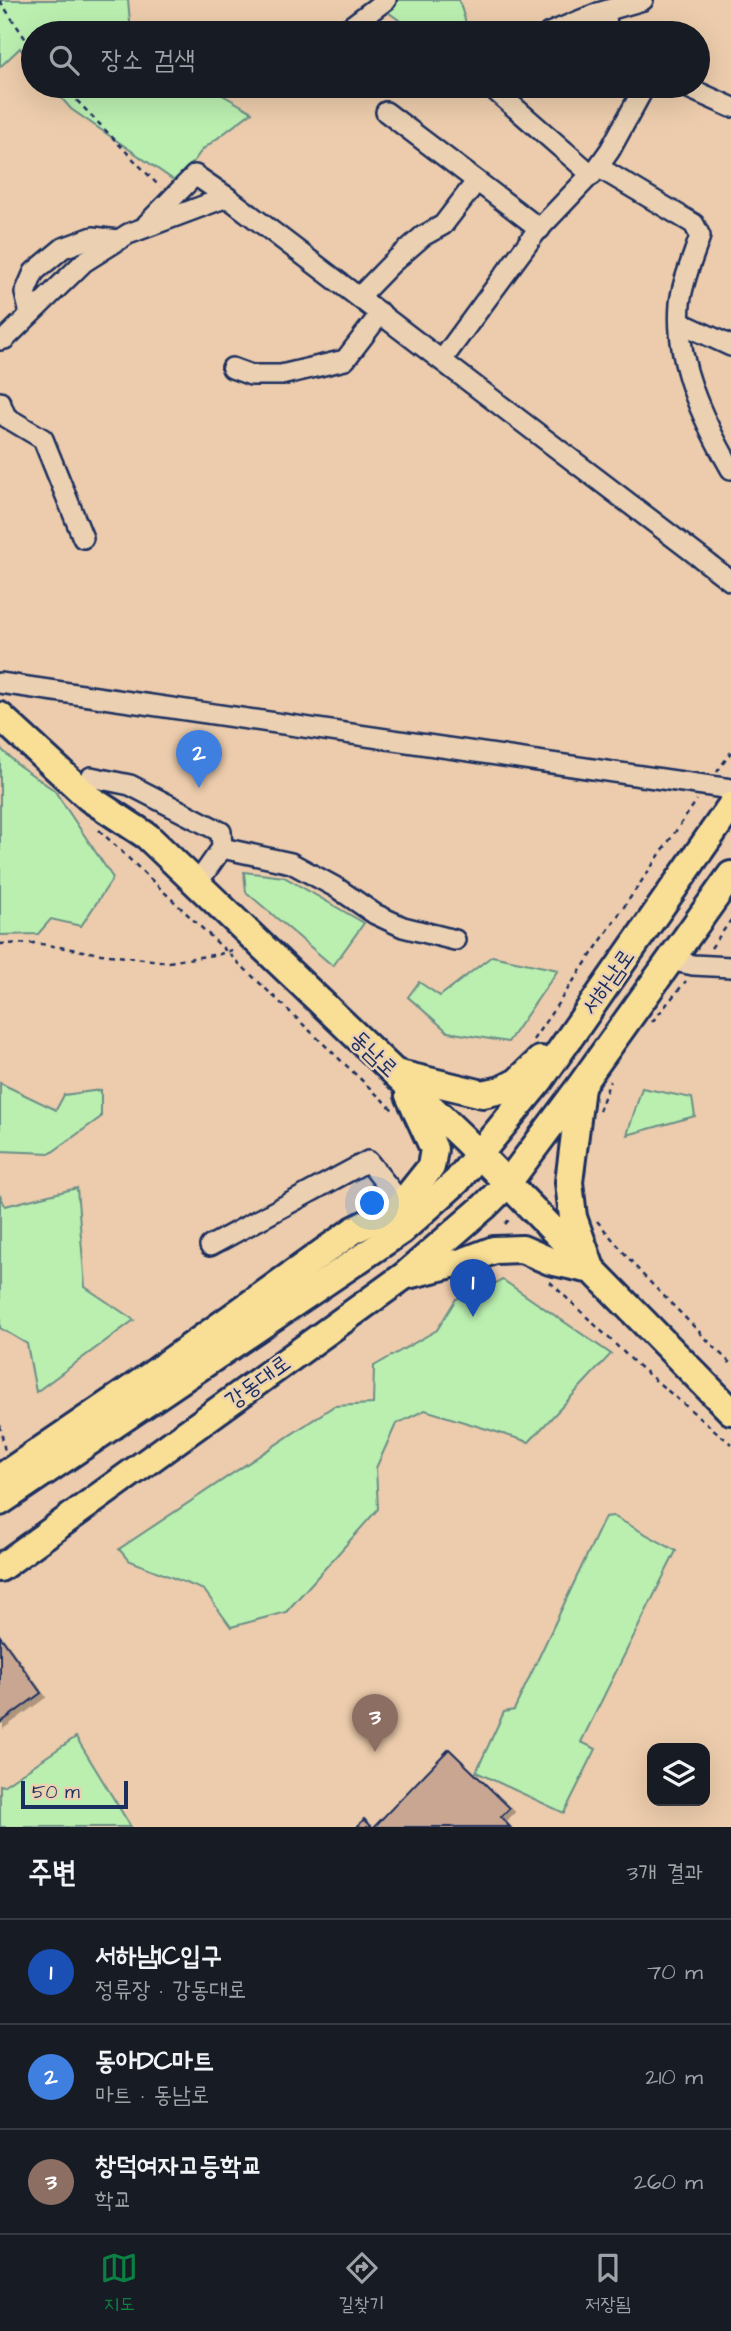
<!DOCTYPE html>
<html lang="ko">
<meta charset="utf-8">
<style>
:root{--surface:#171b24;--page:#242831;--text:#f1f3f6;--muted:#9ea1a6;--line:#363941;--accent:#0b8043}
body{margin:0;font-family:"Architects Daughter","Poor Story",sans-serif;background:var(--page);color:var(--text)}
.controls{position:absolute;right:21px;bottom:21px;display:grid;overflow:hidden;border-radius:14px;box-shadow:0 7px 28px #0002}
.controls button{width:63px;height:63px;display:grid;place-items:center;padding:0;border:0;border-bottom:2px solid var(--line);background:var(--surface);color:var(--text);font:35px sans-serif}
.scale{position:absolute;left:21px;bottom:18px;width:107px;box-sizing:border-box;padding-left:7px;border:4px solid #1b2f5e;border-top:0;font-size:19px;line-height:24px;white-space:nowrap;color:#1b2f5e;-webkit-text-stroke:5px #ebd1b2;paint-order:stroke}
.you{position:absolute;left:373px;top:1204px;width:24px;height:24px;margin:-18px;border:5px solid #fff;border-radius:50%;background:#1a73e8;box-shadow:0 0 0 10px #1a73e833}
.badge{display:grid;place-items:center;width:46px;height:46px;border-radius:50%;background:var(--accent);color:#fff;font-size:23px;font-weight:700}
.pin{position:absolute;translate:-50% -58px;filter:drop-shadow(0 2px 4px #0008)}
.pin::after{content:'';position:absolute;top:37px;width:24px;height:21px;background:inherit;clip-path:polygon(0 0,100% 0,50% 100%)}
.list{margin:0;padding:0;list-style:none}
h2{display:flex;justify-content:space-between;align-items:center;height:91px;margin:0;padding:0 28px;font-size:30px}
h2 small{font-size:23px;font-weight:400;color:var(--muted)}
.list li{display:grid;grid-template-columns:46px 1fr auto;gap:21px;align-items:center;box-sizing:border-box;height:105px;padding:0 28px;border-top:2px solid var(--line)}
.list b{display:block;font-size:26px;white-space:nowrap}
.list p{margin:0;font-size:23px;white-space:nowrap;color:var(--muted)}
.list em{font-size:23px;font-style:normal;color:var(--muted)}
.icon{flex:none;width:38px;height:38px;fill:none;stroke:currentColor;stroke-width:2;stroke-linecap:round;stroke-linejoin:round}
.map{position:relative;flex:none;width:731px;height:1827px;overflow:hidden}
.search{position:absolute;background:var(--surface);box-shadow:0 7px 28px #0002;left:21px;right:21px;top:21px;height:77px;display:flex;align-items:center;gap:18px;box-sizing:border-box;padding:0 24px;border-radius:38px;color:var(--muted);font-size:26px}
.sheet{height:406px;background:var(--surface)}
nav{display:flex;justify-content:space-around;align-items:center;box-sizing:border-box;height:98px;border-top:2px solid var(--line);background:var(--surface);font-size:19px;color:var(--muted)}
nav a{display:grid;justify-items:center;gap:4px}
nav .on{color:var(--accent)}
.map>svg:first-child{display:block}
.green{fill:#bbefb0;stroke:#6b8f87;stroke-width:2}
.building{fill:#c8a692;stroke:#1b2f5e;stroke-width:2;filter:url(#shadow)}
.lines{fill:none;stroke-linecap:round;stroke-linejoin:round}
.minor-casing{stroke:#1b2f5e;stroke-width:24}
.major-casing{stroke:#1b2f5e;stroke-width:32}
.path{stroke:#1b2f5e;stroke-width:2.5;stroke-dasharray:5 5;stroke-linecap:butt}
.minor{stroke:#ebd1b2;stroke-width:19}
.major{stroke:#f9df96;stroke-width:26}
.labels{text-anchor:middle;dominant-baseline:central;stroke-width:5;stroke-linejoin:round;paint-order:stroke}
.street-label{font-size:23px;fill:#1b2f5e;stroke:#ebd1b2}
</style>
<div class="map">
<svg width="731" height="1827" viewBox="0 0 731 1827">
<defs>
<filter id="shadow"><feDropShadow dx="4" dy="4" stdDeviation="0" flood-color="#0004"/></filter>
</defs>
<rect width="100%" height="100%" fill="#ecccac"/>
<filter id="ink" filterUnits="userSpaceOnUse"><feTurbulence type="fractalNoise" baseFrequency=".0143" numOctaves="2"/><feDisplacementMap in="SourceGraphic" scale="14" xChannelSelector="R" yChannelSelector="G"/><feConvolveMatrix kernelMatrix="1 2 1 2 8 2 1 2 1" color-interpolation-filters="sRGB"/></filter>
<g filter="url(#ink)">
<!-- green -->
<g class="green">
<path d="M0 0H128L131 33H33V64L20 48 0 67Z"/>
<path d="M371 0H459L469 33 406 25Z"/>
<path d="M51 86H207L252 112 202 150 178 183 71 109Z"/>
<path d="M0 748 18 765 54 790 113 878 81 926 51 919 38 934 0 935Z"/>
<path d="M244 872 284 877 364 923 333 966 246 892Z"/>
<path d="M492 956 558 970 508 1042 448 1032 408 997 419 982 440 996Z"/>
<path d="M0 1083 56 1110 64 1095 101 1090V1117L51 1153 0 1151Z"/>
<path d="M642 1088 692 1098 695 1116 627 1135Z"/>
<path d="M77 1188 85 1287 134 1320 36 1392 27 1344 0 1328V1195L5 1206Z"/>
<path d="M503 1280 611 1354 529 1442 425 1410 396 1424 376 1468 378 1509 286 1612 231 1627 204 1590 128 1560 119 1549 334 1406 373 1404 374 1366 437 1330 456 1299Z"/>
<path d="M613 1516 676 1551 581 1742 596 1749 564 1813 476 1772 504 1712 514 1710 605 1517Z"/>
<path d="M76 1737 131 1827H0V1785L3 1786Z"/>
</g>
<!-- building -->
<g class="building">
<path d="M0 1636 41 1693 0 1723Z"/>
<path d="M449 1749 510 1808 501 1817 510 1827H374Z"/>
<path d="M364 1819 372 1827H357Z"/>
</g>
<g class="lines">
<defs>
<g id="minor">
<path d="M606 12 607 33"/>
<path d="M342 33 386 0"/>
<path d="M549 33 598 13 643 0"/>
<path d="M490 86 592 175"/>
<path d="M684 86 731 107"/>
<path d="M386 112 540 229"/>
<path d="M598 167 694 224 700 236C693 258 682 282 680 304 675 363 703 420 731 469"/>
<path d="M147 224 195 175 227 197"/>
<path d="M359 297 392 263 423 236 443 225 476 182"/>
<path d="M30 314 25 293 34 272 63 248 93 237 118 240"/>
<path d="M681 323 731 346"/>
<path d="M0 340 5 339 84 262 128 234 227 197 731 581"/>
<path d="M442 360 536 232 598 167 610 150 645 86"/>
<path d="M232 368 251 375H281L345 360 381 313"/>
<path d="M0 402 6 417 43 439 83 538"/>
<path d="M0 683 731 789"/>
<path d="M91 777 130 785 221 832 222 848 196 885"/>
<path d="M222 848 291 863 337 888 375 914 403 927 455 940"/>
<path d="M670 960 693 965 731 967"/>
<path d="M210 1246 368 1161 403 1205"/>
</g>
<g id="major">
<path d="M0 716 89 798 147 836 463 1138 731 1411"/>
<path d="M395 1073 483 1094 501 1090 517 1082 540 1060"/>
<path d="M581 1087 569 1182 573 1217 590 1265"/>
<path d="M392 1216 431 1167 434 1149 409 1095"/>
<path d="M408 1275 465 1261 494 1250 522 1249 550 1261 592 1270"/>
<path d="M0 1478 144 1380 354 1230 403 1205"/>
<path d="M0 1502 401 1231 457 1181 540 1080 731 806"/>
<path d="M0 1568 404 1276 485 1206 507 1184 581 1085 731 875"/>
</g>
</defs>
<!-- minor casing -->
<use href="#minor" class="minor-casing"/>
<!-- major casing -->
<use href="#major" class="major-casing"/>
<!-- path -->
<g class="path">
<path d="M0 1 33 50"/>
<path d="M63 86 160 187"/>
<path d="M717 772 731 752"/>
<path d="M99 830 393 1110"/>
<path d="M0 944 35 943 101 954 168 962 220 954 235 949"/>
<path d="M711 948 731 920"/>
<path d="M652 1022 686 981"/>
<path d="M533 1040 697 800"/>
<path d="M599 1111 610 1081"/>
<path d="M597 1221 642 1274 731 1364"/>
<path d="M505 1224 512 1217"/>
<path d="M550 1282 636 1364 731 1444"/>
<path d="M0 1425 5 1452"/>
</g>
<!-- minor -->
<use href="#minor" class="minor"/>
<!-- major -->
<use href="#major" class="major"/>
</g>
</g>
<g class="labels">
<!-- street labels -->
<g class="street-label">
<text transform="translate(608 982) rotate(-55)">서하남로</text>
<text transform="translate(374 1054) rotate(44)">동남로</text>
<text transform="translate(258 1382) rotate(-36)">강동대로</text>
</g>
</g>
</svg>
<div class="controls">
<button><svg class="icon" aria-label="layers" viewBox="0 0 24 24"><path d="M12 4l9 5-9 5-9-5zM3 14l9 5 9-5"/></svg></button>
</div>
<div class="scale">50 m</div>
<div class="you"></div>
<div class="pin badge" style="left:473px;top:1317px;background:#1a4fb4">1</div>
<div class="pin badge" style="left:199px;top:788px;background:#3f7fe0">2</div>
<div class="pin badge" style="left:375px;top:1752px;background:#8d6e63">3</div>
<div class="search"><svg class="icon" aria-label="search" viewBox="0 0 24 24"><circle cx="10" cy="10" r="6"/><path d="M15 15l6 6"/></svg>장소 검색</div>
</div>
<section class="sheet">
<h2>주변<small>3개 결과</small></h2>
<ul class="list">
<li><span class="badge" style="background:#1a4fb4">1</span><div><b>서하남IC입구</b><p>정류장 · 강동대로</p></div><em>70 m</em></li>
<li><span class="badge" style="background:#3f7fe0">2</span><div><b>동아DC마트</b><p>마트 · 동남로</p></div><em>210 m</em></li>
<li><span class="badge" style="background:#8d6e63">3</span><div><b>창덕여자고등학교</b><p>학교</p></div><em>260 m</em></li>
</ul>
</section>
<nav>
<a class="on"><svg class="icon" aria-label="map" viewBox="0 0 24 24"><path d="M3 6l6-2 6 2 6-2v14l-6 2-6-2-6 2zM9 4v14M15 6v14"/></svg>지도</a>
<a><svg class="icon" aria-label="directions" viewBox="0 0 24 24"><path d="M12 3l9 9-9 9-9-9zM9 14v-3h6M13 9l2 2-2 2"/></svg>길찾기</a>
<a><svg class="icon" aria-label="saved" viewBox="0 0 24 24"><path d="M7 4h10v16l-5-4-5 4z"/></svg>저장됨</a>
</nav>
